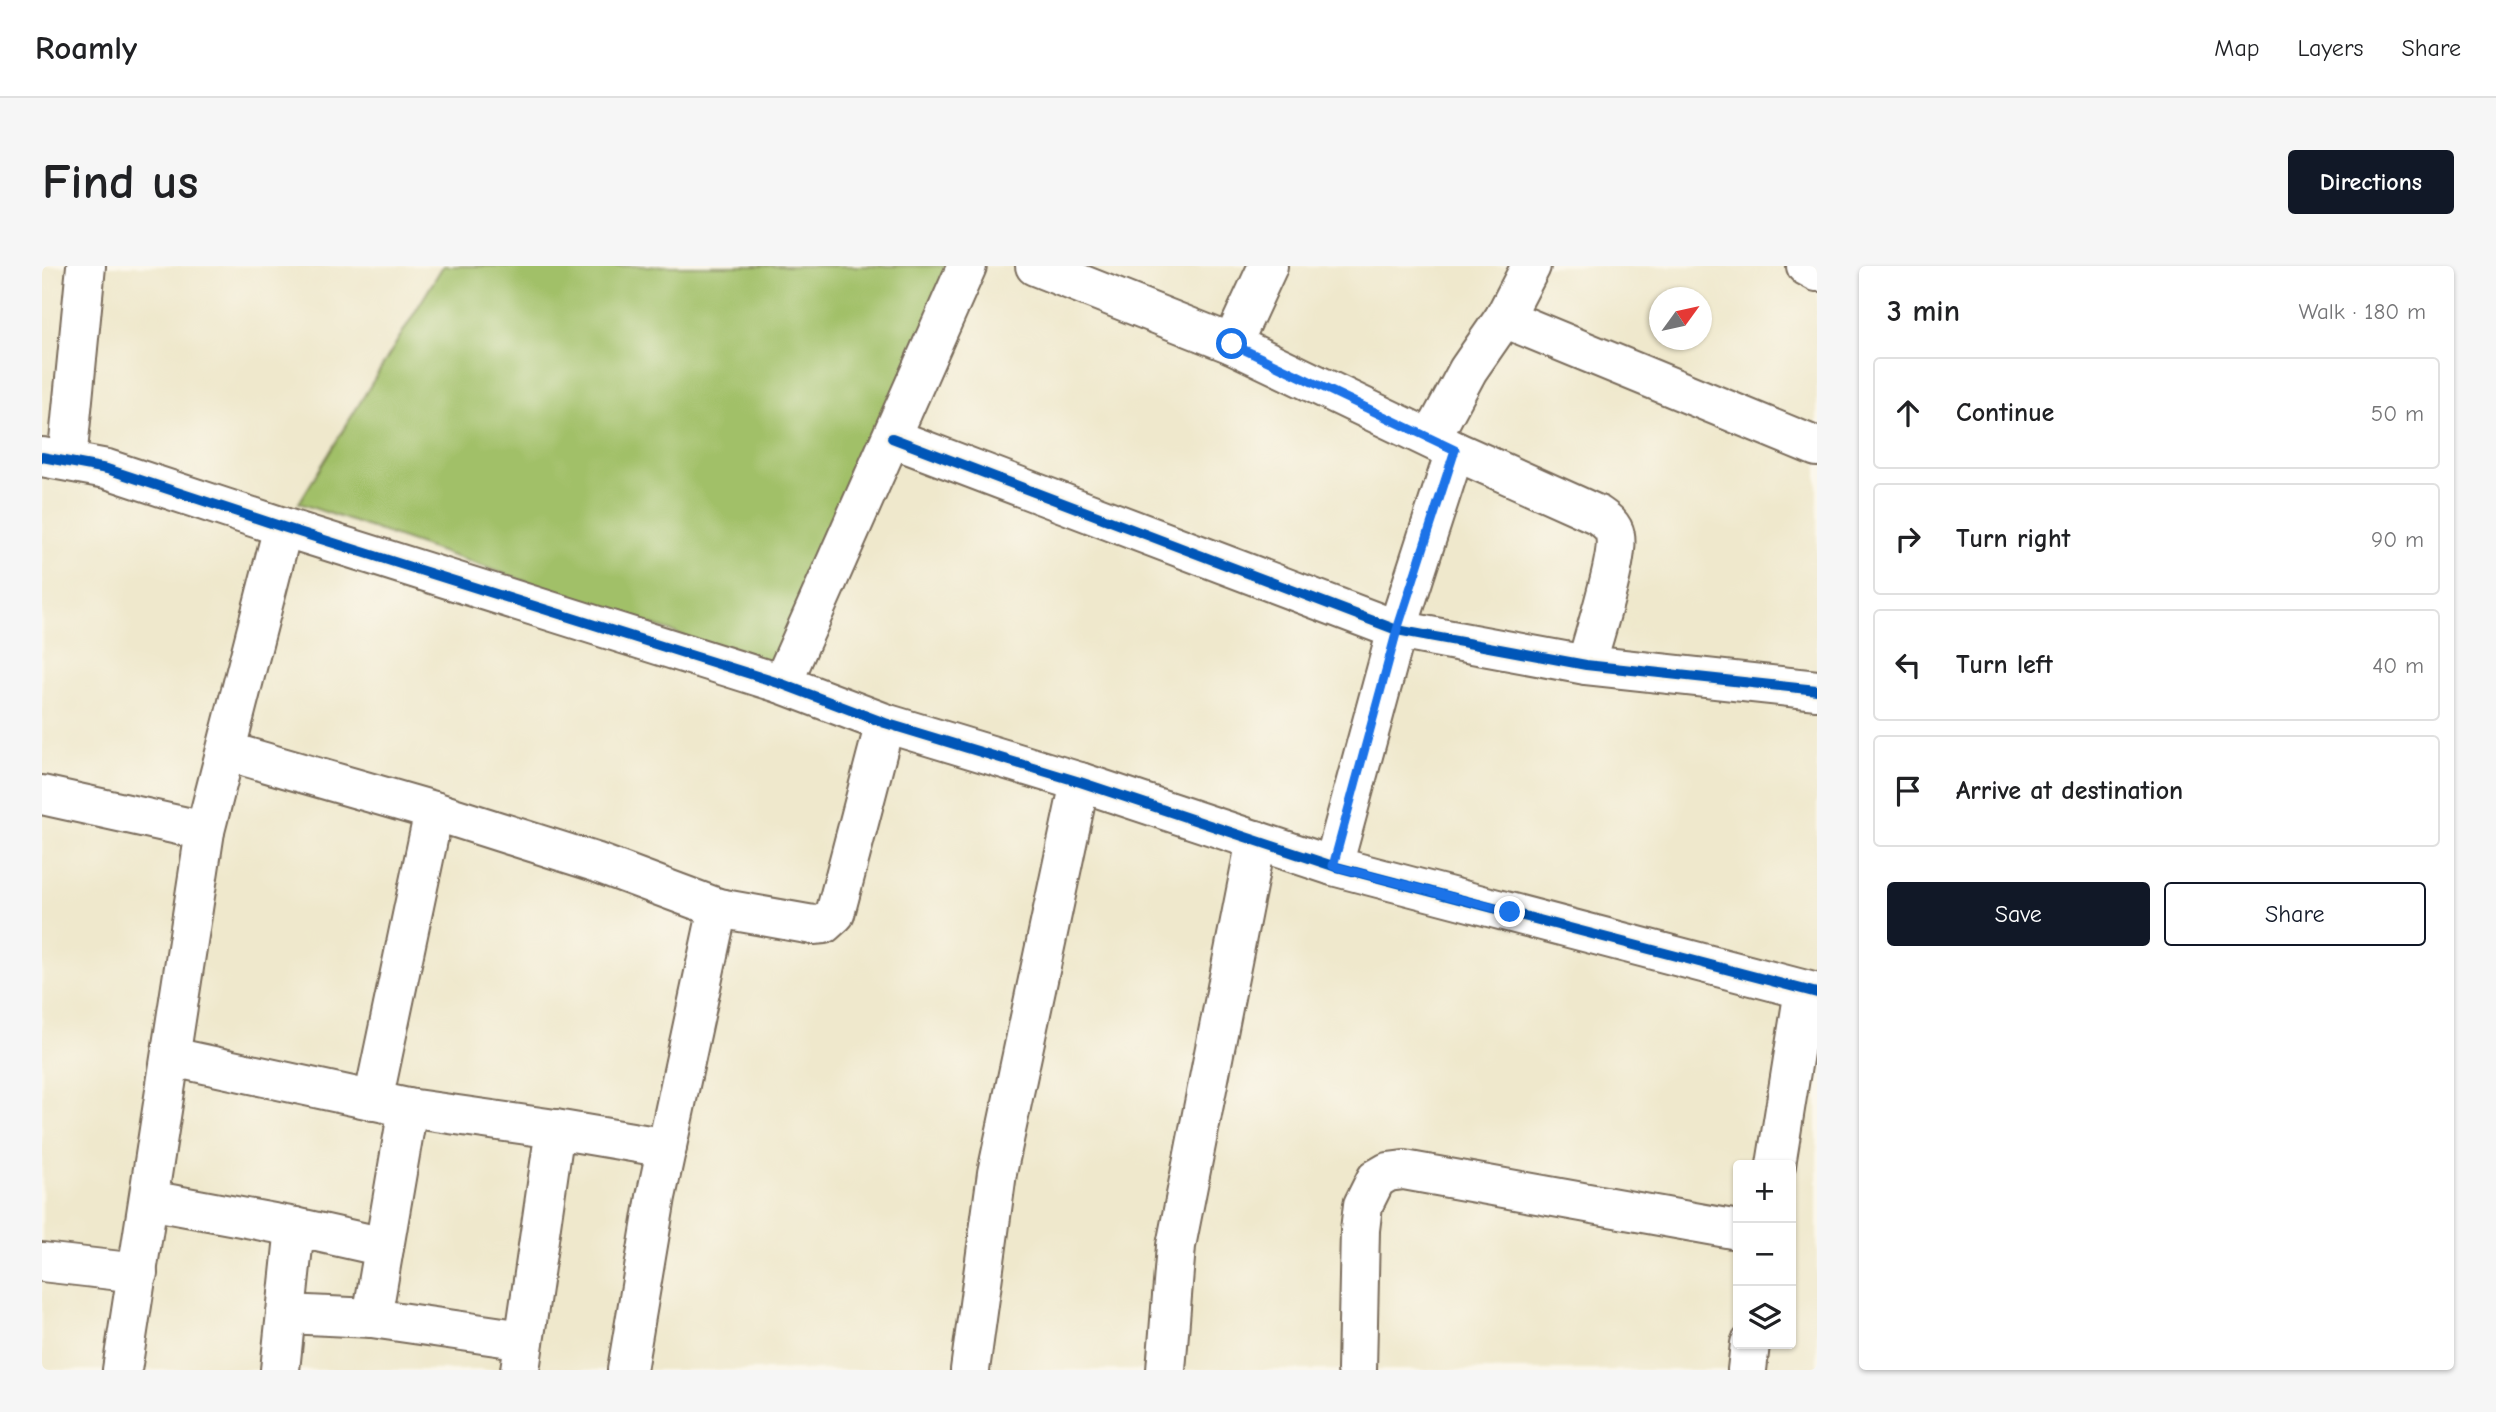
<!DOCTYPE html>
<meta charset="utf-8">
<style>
:root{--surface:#fff;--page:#f6f6f6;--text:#202124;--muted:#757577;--line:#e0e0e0;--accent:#111827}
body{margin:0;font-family:"Comic Neue",sans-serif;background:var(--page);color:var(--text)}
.controls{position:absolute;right:21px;bottom:21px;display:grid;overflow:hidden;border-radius:7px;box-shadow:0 2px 5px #0004}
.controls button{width:63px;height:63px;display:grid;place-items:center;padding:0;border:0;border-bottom:2px solid var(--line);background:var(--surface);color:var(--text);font:35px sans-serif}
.compass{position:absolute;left:1607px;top:21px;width:63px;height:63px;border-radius:50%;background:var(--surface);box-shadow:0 2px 5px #0004;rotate:57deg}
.stop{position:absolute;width:21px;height:21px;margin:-16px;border:5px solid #1a73e8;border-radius:50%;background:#fff}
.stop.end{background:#1a73e8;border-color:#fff;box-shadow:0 2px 7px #0008}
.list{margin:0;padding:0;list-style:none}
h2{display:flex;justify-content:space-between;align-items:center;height:91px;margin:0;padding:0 28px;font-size:30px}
h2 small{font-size:23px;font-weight:400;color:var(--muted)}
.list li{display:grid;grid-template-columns:46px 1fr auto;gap:21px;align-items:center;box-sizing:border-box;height:112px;margin:0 14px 14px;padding:0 14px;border:2px solid var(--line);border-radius:7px}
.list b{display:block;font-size:26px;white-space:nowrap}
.list em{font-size:23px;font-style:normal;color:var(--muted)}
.actions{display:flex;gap:14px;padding:21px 28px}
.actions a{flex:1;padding:16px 0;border:2px solid var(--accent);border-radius:7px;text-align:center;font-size:24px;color:var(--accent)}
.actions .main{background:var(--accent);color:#fff}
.icon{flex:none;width:38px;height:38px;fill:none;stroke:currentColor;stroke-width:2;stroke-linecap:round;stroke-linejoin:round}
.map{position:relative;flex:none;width:1775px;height:1104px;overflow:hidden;border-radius:7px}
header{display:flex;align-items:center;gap:42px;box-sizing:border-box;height:98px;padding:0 35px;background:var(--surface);border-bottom:2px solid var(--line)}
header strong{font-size:33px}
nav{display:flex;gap:38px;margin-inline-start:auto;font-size:24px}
.intro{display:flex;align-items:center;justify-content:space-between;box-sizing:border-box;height:168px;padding:0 42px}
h1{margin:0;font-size:49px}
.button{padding:18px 32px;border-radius:7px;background:var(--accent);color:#fff;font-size:24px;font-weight:700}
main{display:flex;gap:42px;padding:0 42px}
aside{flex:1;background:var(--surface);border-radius:7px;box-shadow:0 2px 5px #0004}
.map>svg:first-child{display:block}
.green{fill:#a1c068;stroke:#6e7543;stroke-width:2}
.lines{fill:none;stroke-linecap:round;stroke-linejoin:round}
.minor-casing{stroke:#7a6c5b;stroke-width:42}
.minor{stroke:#fff;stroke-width:38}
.cycleway-casing{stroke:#fbf7ec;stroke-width:15}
.cycleway{stroke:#0057b8;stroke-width:10}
.route{stroke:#1a73e8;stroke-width:9}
</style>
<header>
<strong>Roamly</strong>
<nav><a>Map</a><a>Layers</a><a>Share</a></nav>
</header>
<div class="intro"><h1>Find us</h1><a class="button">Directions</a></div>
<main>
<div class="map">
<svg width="1775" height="1104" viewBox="0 0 1775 1104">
<rect width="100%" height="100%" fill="#fbf7ec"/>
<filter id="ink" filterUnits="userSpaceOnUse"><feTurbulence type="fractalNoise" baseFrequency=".0143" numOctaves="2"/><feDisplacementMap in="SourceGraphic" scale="14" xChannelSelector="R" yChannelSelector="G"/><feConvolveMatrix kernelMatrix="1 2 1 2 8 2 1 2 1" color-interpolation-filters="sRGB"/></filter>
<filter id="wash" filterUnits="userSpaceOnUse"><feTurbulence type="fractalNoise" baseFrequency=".00686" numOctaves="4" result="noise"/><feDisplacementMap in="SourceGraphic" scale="28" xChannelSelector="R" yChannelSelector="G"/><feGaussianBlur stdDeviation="1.57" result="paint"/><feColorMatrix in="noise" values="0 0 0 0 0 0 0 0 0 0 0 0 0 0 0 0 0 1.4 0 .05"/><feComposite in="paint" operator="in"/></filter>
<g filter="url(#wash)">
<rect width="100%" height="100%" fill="#efe8cc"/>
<!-- green -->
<path class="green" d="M401 0H910L738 403 257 237Z"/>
</g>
<g filter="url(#ink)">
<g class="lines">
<defs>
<g id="minor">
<path d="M993 0 1190 78 1413 185 1556 249C1563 254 1571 259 1573 269 1578 291 1551 373 1544 399"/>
<path d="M1764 0 1775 6"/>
<path d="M1462 52 1775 181"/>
<path d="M1190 78 1226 0"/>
<path d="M850 172 1355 364 1544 399 1775 424"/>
<path d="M1389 173 1426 104 1462 52 1489 0"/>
<path d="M0 191 65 203 241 261 740 418 843 457 1038 516 1291 600 1775 727"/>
<path d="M25 195 44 0"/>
<path d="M740 418 925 0"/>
<path d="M184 485 392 545 553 596 676 642 771 659 782 658 793 648 843 457"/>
<path d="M0 529 163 565"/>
<path d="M1291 600 1355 364 1413 185"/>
<path d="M130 791 366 842 513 863 625 882"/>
<path d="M331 835 392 545"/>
<path d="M1734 899 1762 724"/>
<path d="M107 934 253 961 342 981"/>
<path d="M0 996 96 1007"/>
<path d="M244 1048 330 1052 482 1074"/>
<path d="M330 1052 366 842"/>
<path d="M80 1104 163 565 241 261"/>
<path d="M238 1104 253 961"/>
<path d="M478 1104 513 863"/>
<path d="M585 1104 614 931 676 642"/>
<path d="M928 1104 955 907 1038 516"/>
<path d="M1124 1104 1134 980 1214 574"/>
<path d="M1315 1104 1318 964 1321 939 1334 913 1346 906 1362 904 1696 964"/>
<path d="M1705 1104 1708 1078"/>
</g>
</defs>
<!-- minor casing -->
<use href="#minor" class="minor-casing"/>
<!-- minor -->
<use href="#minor" class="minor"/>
<defs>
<g id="cycleway">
<path d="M850 172 1355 364 1544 399 1775 424"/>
<path d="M0 191 65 203 241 261 740 418 843 457 1038 516 1291 600 1775 727"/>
</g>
</defs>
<!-- cycleway casing -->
<use href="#cycleway" class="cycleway-casing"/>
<!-- cycleway -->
<use href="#cycleway" class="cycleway"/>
</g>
</g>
<g class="lines" filter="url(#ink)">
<!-- route -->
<path class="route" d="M1190 78 1413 184 1355 364 1291 600 1468 646"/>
</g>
</svg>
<div class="controls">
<button>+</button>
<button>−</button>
<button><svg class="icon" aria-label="layers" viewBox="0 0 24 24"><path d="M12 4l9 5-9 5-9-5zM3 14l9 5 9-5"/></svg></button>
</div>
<svg class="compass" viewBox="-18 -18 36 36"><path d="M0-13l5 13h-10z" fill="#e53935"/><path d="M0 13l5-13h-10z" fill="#757577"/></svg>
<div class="stop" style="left:1190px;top:78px"></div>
<div class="stop end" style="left:1468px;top:646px"></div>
</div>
<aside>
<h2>3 min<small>Walk · 180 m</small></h2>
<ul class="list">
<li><svg class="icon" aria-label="ahead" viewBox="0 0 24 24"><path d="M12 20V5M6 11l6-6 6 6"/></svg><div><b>Continue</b></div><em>50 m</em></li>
<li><svg class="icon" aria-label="right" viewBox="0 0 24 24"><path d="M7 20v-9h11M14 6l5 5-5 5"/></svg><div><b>Turn right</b></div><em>90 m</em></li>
<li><svg class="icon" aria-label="left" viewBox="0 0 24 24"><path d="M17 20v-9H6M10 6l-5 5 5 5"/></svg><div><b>Turn left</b></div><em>40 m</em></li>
<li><svg class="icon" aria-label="arrive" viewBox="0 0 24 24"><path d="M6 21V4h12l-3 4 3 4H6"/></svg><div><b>Arrive at destination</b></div></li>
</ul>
<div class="actions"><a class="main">Save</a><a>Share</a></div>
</aside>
</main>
